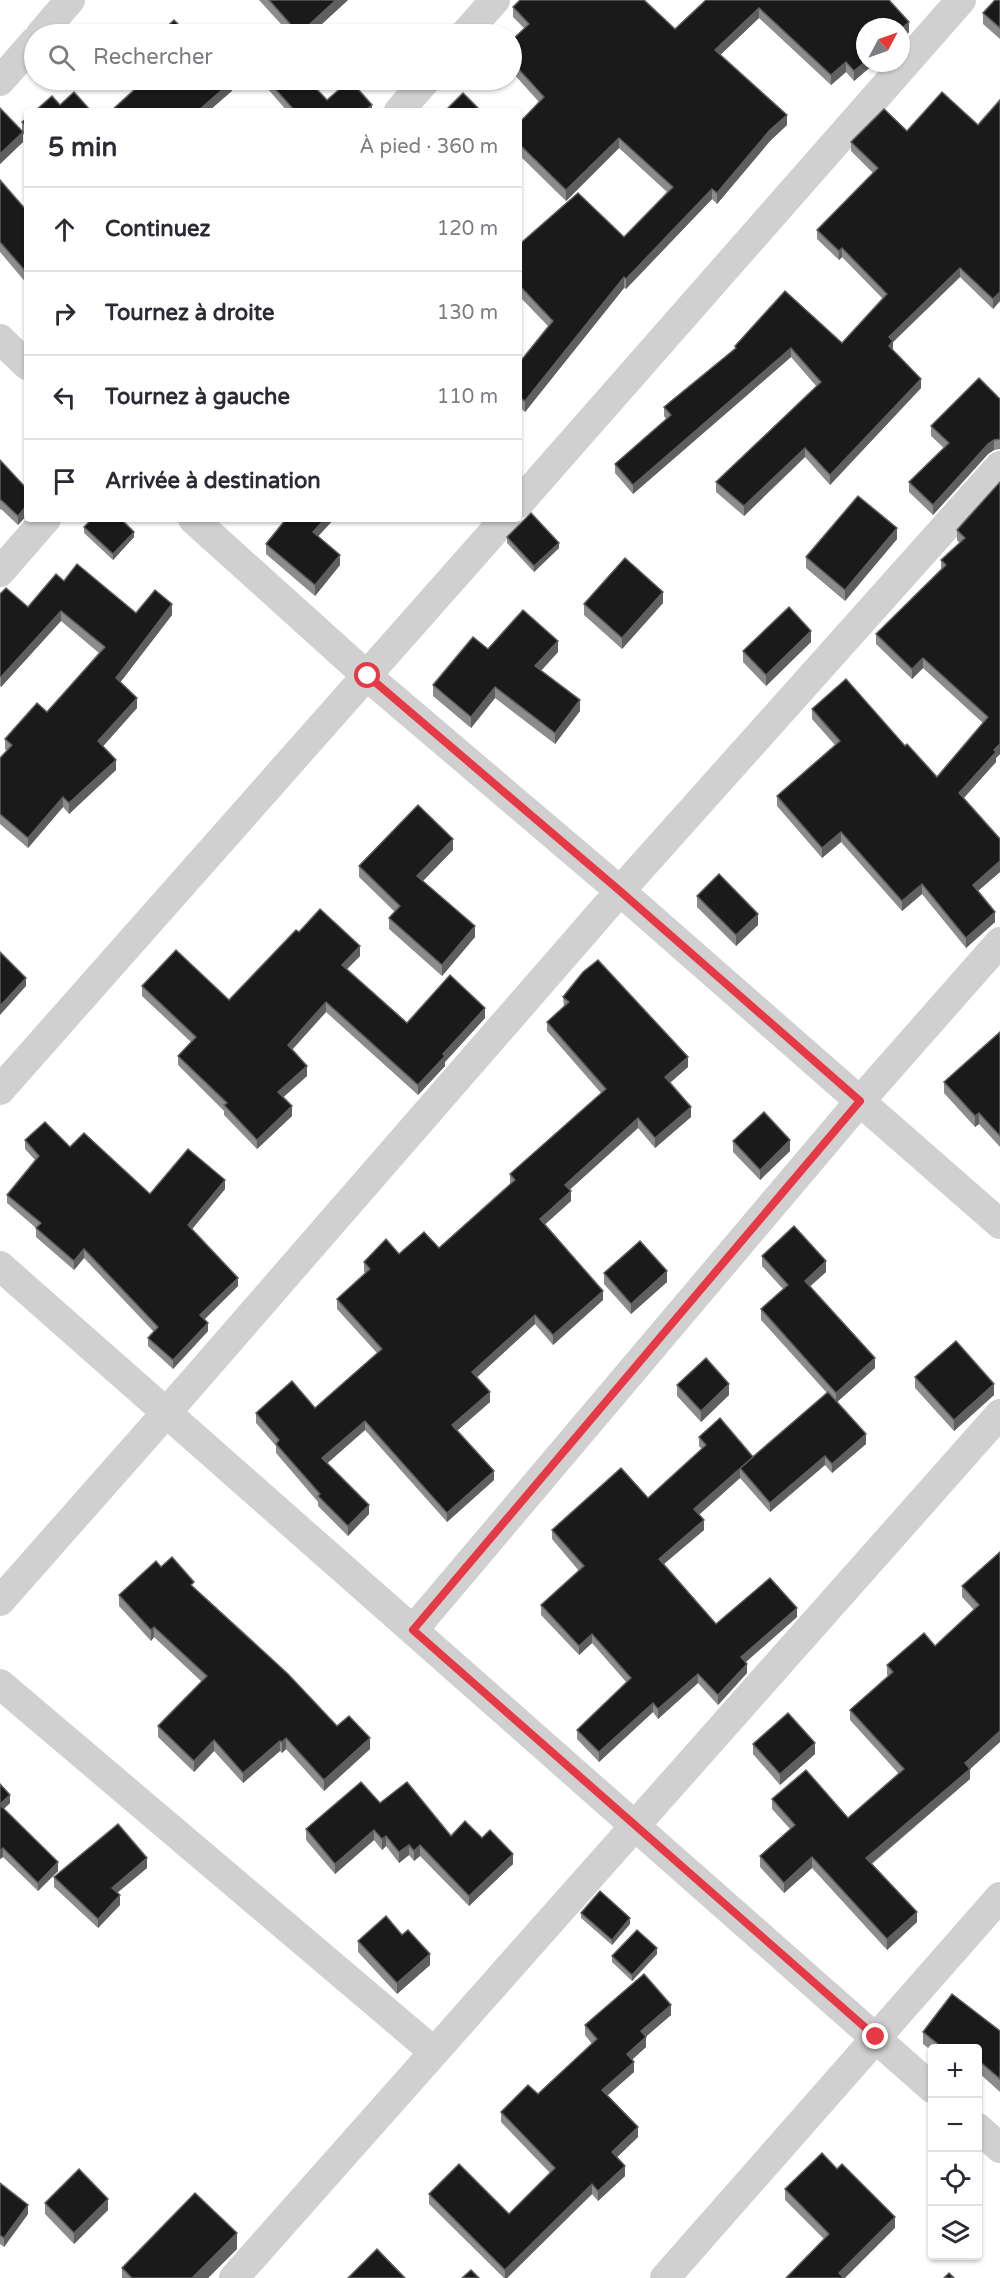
<!DOCTYPE html>
<html lang="fr">
<meta charset="utf-8">
<style>
:root{--surface:#fff;--page:#f2f2f3;--text:#2b2b33;--muted:#7c7c81;--line:#e1e1e2}
body{margin:0;font-family:"Varela Round",sans-serif;background:var(--page);color:var(--text)}
.controls{position:absolute;right:18px;bottom:18px;display:grid;overflow:hidden;border-radius:6px;box-shadow:0 2px 4px #0004}
.controls button{width:54px;height:54px;display:grid;place-items:center;padding:0;border:0;border-bottom:2px solid var(--line);background:var(--surface);color:var(--text);font:30px sans-serif}
.compass{position:absolute;left:856px;top:18px;width:54px;height:54px;border-radius:50%;background:var(--surface);box-shadow:0 2px 4px #0004;rotate:49deg}
.stop{position:absolute;width:18px;height:18px;margin:-14px;border:4px solid #e63946;border-radius:50%;background:#fff}
.stop.end{background:#e63946;border-color:#fff;box-shadow:0 2px 6px #0008}
.list{margin:0;padding:0;list-style:none}
h2{display:flex;justify-content:space-between;align-items:center;height:78px;margin:0;padding:0 24px;font-size:26px}
h2 small{font-size:20px;font-weight:400;color:var(--muted)}
.list li{display:grid;grid-template-columns:39px 1fr auto;gap:18px;align-items:center;box-sizing:border-box;height:84px;padding:0 24px;border-top:2px solid var(--line)}
.list b{display:block;font-size:22px;white-space:nowrap}
.list em{font-size:20px;font-style:normal;color:var(--muted)}
.icon{flex:none;width:33px;height:33px;fill:none;stroke:currentColor;stroke-width:2;stroke-linecap:round;stroke-linejoin:round}
.map{position:relative;flex:none;width:1000px;height:2278px;overflow:hidden}
.search{position:absolute;background:var(--surface);box-shadow:0 2px 4px #0004;left:24px;top:24px;width:498px;height:66px;display:flex;align-items:center;gap:15px;box-sizing:border-box;padding:0 21px;border-radius:33px;color:var(--muted);font-size:22px}
.panel{position:absolute;background:var(--surface);box-shadow:0 2px 4px #0004;left:24px;top:108px;width:498px;height:414px;border-radius:6px}
.map>svg:first-child{display:block}
.lines{fill:none;stroke-linecap:round;stroke-linejoin:round}
.minor{stroke:#d0d0d0;stroke-width:30}
.wall{fill:#8c8c8c}
.shaded-wall{fill:#5f5f5f}
.building{fill:#1a1a1a;stroke:#5f5f5f;stroke-width:1.5}
.route{stroke:#e63946;stroke-width:8}
</style>
<div class="map">
<svg width="1000" height="2278" viewBox="0 0 1000 2278">
<rect width="100%" height="100%" fill="#fff"/>
<g class="lines">
<!-- minor -->
<g class="minor">
<path d="M41 34 70 0"/>
<path d="M465 34 495 0"/>
<path d="M0 81 34 42"/>
<path d="M399 111 426 80"/>
<path d="M0 339 27 365"/>
<path d="M519 503 961 0"/>
<path d="M193 519 367 676 620 891 1000 1224"/>
<path d="M0 572 46 519"/>
<path d="M0 1090 505 519"/>
<path d="M0 1266 932 2088"/>
<path d="M0 1601 166 1413 620 891 1000 466"/>
<path d="M413 1630 860 1101 1000 942"/>
<path d="M0 1684 434 2052"/>
<path d="M978 2128 1000 2148"/>
<path d="M234 2278 1000 1414"/>
<path d="M665 2278 1000 1897"/>
</g>
</g>
<!-- wall -->
<g class="wall">
<path d="M259 0H348L311 34H290Z"/>
<path d="M520 0H644L675 29 706 0H889L909 22V32L901 40V27H865V63H875L854 81 846 72 831 85 759 18 720 55 787 115V125L770 141 717 204 712 199 626 289 624 288 525 412 519 407V363L548 326 519 296V239L522 242 578 193 624 237 667 192 619 148 566 201 519 155V123L539 102 512 72V40L524 28 513 17V7Z"/>
<path d="M1000 0V39L983 24V13Z"/>
<path d="M260 80H308L327 100 372 111H287Z"/>
<path d="M1000 100V301L993 309 960 277 893 342V351L921 388 830 485 805 457 744 516 716 492V482L817 387 791 357 633 494 615 473V464L666 419 664 416V407L735 349V346L842 343 883 299 842 257 839 260 817 239V230L873 173 851 151V142L907 131 978 125Z"/>
<path d="M0 108 22 131V122L27 118V138L23 134V142L0 164Z"/>
<path d="M0 180 27 211V284L0 252Z"/>
<path d="M1000 399V449L994 450 988 454 933 515 909 492V482L944 448 931 436V426Z"/>
<path d="M0 460 27 489V515L18 525 1 509 0 510Z"/>
<path d="M1000 482V754L996 758V762L964 798 1000 839V872L978 891 995 922 966 948 922 894 902 911 841 842 822 858 777 806V796L835 745 812 719V709L905 746 937 777 983 723 923 668 912 679 876 644V634L941 569V560L960 543 957 540V530Z"/>
<path d="M334 519 318 536 340 565 315 596 266 554V544Z"/>
<path d="M84 527 134 537 113 560 84 533Z"/>
<path d="M507 537 559 548 534 572 507 543Z"/>
<path d="M897 539 845 601 806 568V557Z"/>
<path d="M64 581 136 613 172 615 120 682 137 708 103 746 116 770 69 814 63 807 28 848 0 824V758L7 751 5 749V739L47 712 99 653 61 621 1 687 0 686V594L28 607Z"/>
<path d="M663 603 622 649 584 615V604Z"/>
<path d="M811 642 766 686 743 662V651Z"/>
<path d="M488 649 558 652 541 671 580 711 555 744 495 698 471 728 433 696V685Z"/>
<path d="M453 850 423 881 475 937 442 976 389 929V918L395 912 359 877V866Z"/>
<path d="M697 896 758 925 736 946 697 907Z"/>
<path d="M299 932 360 956 347 969 407 1023 485 1018 445 1062V1066L418 1095 326 1012 292 1050 307 1076 283 1097 292 1116 257 1149 224 1115V1111L178 1065V1056L191 1042 142 996V986L229 1000Z"/>
<path d="M563 997 688 1067 670 1083 691 1117 655 1148 638 1128 569 1190 571 1201 545 1224 603 1300 553 1345 535 1324 476 1377 490 1402 457 1431 494 1480 447 1522 365 1430 327 1463 369 1514 348 1536 318 1506V1502L276 1453V1446L256 1423V1413L315 1408 377 1353 337 1309V1299L365 1273 364 1272V1262L399 1254 439 1248 510 1185V1174L601 1093 547 1031V1022L564 1007Z"/>
<path d="M1000 1032V1147L979 1124 975 1127 944 1093V1082Z"/>
<path d="M25 1140 70 1147 150 1194 225 1189 192 1229 238 1286 204 1319 208 1331 173 1369 148 1346V1338L154 1332 84 1258 74 1270 36 1237V1228L7 1203V1195L35 1160 25 1149Z"/>
<path d="M733 1141 790 1151 760 1180 733 1152Z"/>
<path d="M762 1256 826 1272 810 1286 875 1368 837 1402 866 1444 832 1473 825 1465 770 1512 740 1478 699 1515 704 1530 664 1564 716 1624 797 1617 746 1662 747 1673 718 1705 698 1683 658 1719 653 1712 599 1762 577 1739V1730L627 1683 592 1643 579 1655 541 1615V1605L579 1571 552 1539V1530L648 1498 702 1449 699 1446V1437L753 1457 827 1393 761 1320V1309L783 1289 762 1266Z"/>
<path d="M604 1273 667 1282 631 1314 604 1284Z"/>
<path d="M915 1377 994 1395 954 1431 915 1388Z"/>
<path d="M677 1385 729 1395 701 1422 677 1396Z"/>
<path d="M1000 1552V1742L970 1769V1779L872 1864 917 1922 887 1950 812 1868 784 1893 760 1867V1856L790 1829 772 1809V1799L848 1818 899 1774 850 1720V1710L888 1676 887 1675V1665L935 1646 974 1610 962 1597V1586Z"/>
<path d="M161 1567 194 1588 337 1726 370 1749 324 1791 286 1749 282 1753 280 1751 243 1783 214 1751 194 1772 158 1737V1726L202 1682 154 1637 151 1641 119 1606V1595Z"/>
<path d="M753 1744 815 1754 780 1785 753 1754Z"/>
<path d="M0 1784 10 1803 4 1809 58 1871 38 1891 3 1857 0 1859Z"/>
<path d="M380 1803 451 1836 482 1838 513 1864 469 1906 420 1856 414 1861 409 1855 399 1863 386 1846 382 1850 374 1840 335 1874 306 1840V1829Z"/>
<path d="M147 1868 117 1893 120 1905 98 1928 54 1887V1877Z"/>
<path d="M581 1913 630 1924 612 1945 581 1918Z"/>
<path d="M402 1935 430 1965 397 1994 358 1952V1941Z"/>
<path d="M657 1954 632 1981 612 1962V1956Z"/>
<path d="M671 2015 645 2037 646 2047 632 2060 634 2072 607 2096 638 2137 617 2157 625 2176 598 2201 592 2194 507 2278H504L429 2204V2194L509 2214 550 2173 501 2122V2112L538 2094 592 2044 585 2035V2025Z"/>
<path d="M1000 2031V2092L978 2072V2049H933V2052L923 2044V2032Z"/>
<path d="M0 2183 28 2214 4 2247 0 2244Z"/>
<path d="M785 2189 895 2228 824 2239 785 2200Z"/>
<path d="M45 2203 108 2210 74 2244 45 2214Z"/>
<path d="M237 2249 208 2278H122V2268Z"/>
</g>
<!-- shaded-wall -->
<g class="shaded-wall">
<path d="M336 0H348L311 34H299Z"/>
<path d="M759 8V18L715 60V50Z"/>
<path d="M909 22V32L901 40V29Z"/>
<path d="M846 62V72L831 85V75Z"/>
<path d="M865 62V63H875L854 81V71Z"/>
<path d="M232 81V91L209 111H198Z"/>
<path d="M372 105V111H364Z"/>
<path d="M787 115V125L770 141 717 204V193L770 130Z"/>
<path d="M23 132V142L0 164V154Z"/>
<path d="M619 138V148L566 201V190Z"/>
<path d="M712 189V199L626 289V279Z"/>
<path d="M842 248V257L839 260V251Z"/>
<path d="M960 268V277L893 342V350L889 356V337Z"/>
<path d="M624 277V288L525 412V401Z"/>
<path d="M1000 292V301L993 309V299Z"/>
<path d="M791 348V357L633 494V485Z"/>
<path d="M921 379V388L830 485V475Z"/>
<path d="M994 440V450L988 454 933 515V505L988 444Z"/>
<path d="M805 448V457L744 516V506Z"/>
<path d="M27 505V515L18 525V516Z"/>
<path d="M325 519H334L313 542V532Z"/>
<path d="M897 528V539L845 601V590Z"/>
<path d="M134 532V537L113 560V554Z"/>
<path d="M559 543V548L534 572V566Z"/>
<path d="M340 555V565L315 596V585Z"/>
<path d="M663 592V603L622 649V638Z"/>
<path d="M172 604V615L116 688V678Z"/>
<path d="M61 611V621L1 687V677Z"/>
<path d="M811 631V642L766 686V675Z"/>
<path d="M558 641V652L535 677V666Z"/>
<path d="M923 658V668L912 679V669Z"/>
<path d="M495 687V698L471 728V717Z"/>
<path d="M137 698V708L98 752V741Z"/>
<path d="M580 700V711L555 744V733Z"/>
<path d="M1000 744V754L996 758V762L959 803V793Z"/>
<path d="M116 760V770L69 814V803Z"/>
<path d="M63 797V807L28 848V838Z"/>
<path d="M841 832V842L822 858V848Z"/>
<path d="M453 839V850L417 887V876Z"/>
<path d="M1000 861V872L973 895V885Z"/>
<path d="M922 884V894L902 911V901Z"/>
<path d="M995 912V922L966 948V938Z"/>
<path d="M758 914V925L736 946V935Z"/>
<path d="M475 926V937L442 976V965Z"/>
<path d="M360 946V956L342 974V965Z"/>
<path d="M26 978V986L0 1015V1006Z"/>
<path d="M326 1002V1012L288 1054V1045Z"/>
<path d="M485 1008V1018L445 1062V1066L418 1095V1085L443 1054Z"/>
<path d="M688 1057V1067L665 1087V1077Z"/>
<path d="M307 1066V1076L278 1102V1092Z"/>
<path d="M292 1106V1116L257 1149V1140Z"/>
<path d="M691 1107V1117L655 1148V1138Z"/>
<path d="M979 1113V1124L975 1127V1116Z"/>
<path d="M638 1118V1128L565 1194V1185Z"/>
<path d="M790 1140V1151L760 1180V1170Z"/>
<path d="M225 1180V1189L188 1234V1225Z"/>
<path d="M571 1191V1201L540 1229V1219Z"/>
<path d="M84 1249V1258L74 1270V1261Z"/>
<path d="M826 1261V1272L805 1291V1281Z"/>
<path d="M667 1271V1282L631 1314V1304Z"/>
<path d="M238 1278V1286L200 1324V1315Z"/>
<path d="M603 1291V1300L553 1345V1335Z"/>
<path d="M535 1315V1324L472 1382V1372Z"/>
<path d="M208 1323V1331L173 1369V1360Z"/>
<path d="M875 1358V1368L836 1403V1393Z"/>
<path d="M729 1384V1395L701 1422V1411Z"/>
<path d="M994 1384V1395L954 1431V1420Z"/>
<path d="M490 1392V1402L452 1435V1425Z"/>
<path d="M365 1421V1430L322 1468V1458Z"/>
<path d="M866 1434V1444L832 1473V1464Z"/>
<path d="M825 1456V1465L770 1512V1503Z"/>
<path d="M740 1468V1478L694 1519V1509Z"/>
<path d="M494 1471V1480L447 1522V1513Z"/>
<path d="M369 1505V1514L348 1536V1526Z"/>
<path d="M704 1520V1530L659 1568V1559Z"/>
<path d="M797 1608V1617L741 1666V1657Z"/>
<path d="M154 1627V1637L151 1641V1630Z"/>
<path d="M592 1634V1643L579 1655V1646Z"/>
<path d="M747 1664V1673L718 1705V1695Z"/>
<path d="M698 1674V1683L658 1719V1709Z"/>
<path d="M653 1703V1712L599 1762V1752Z"/>
<path d="M1000 1731V1742L969 1770 970 1769V1779L866 1868V1858L965 1763Z"/>
<path d="M286 1738V1749L282 1753V1742Z"/>
<path d="M370 1738V1749L324 1791V1780Z"/>
<path d="M214 1740V1751L194 1772V1761Z"/>
<path d="M280 1741V1751L243 1783V1773Z"/>
<path d="M815 1743V1754L780 1785V1774Z"/>
<path d="M10 1795V1803L0 1812V1804Z"/>
<path d="M374 1830V1840L335 1874V1864Z"/>
<path d="M386 1836V1846L382 1850V1839Z"/>
<path d="M409 1845V1855L399 1863V1852Z"/>
<path d="M420 1845V1856L414 1861V1851Z"/>
<path d="M3 1848V1857L0 1859V1851Z"/>
<path d="M513 1854V1864L469 1906V1896Z"/>
<path d="M812 1857V1868L784 1893V1883Z"/>
<path d="M147 1858V1868L112 1897V1888Z"/>
<path d="M58 1862V1871L38 1891V1883Z"/>
<path d="M120 1895V1905L98 1928V1919Z"/>
<path d="M917 1912V1922L887 1950V1939Z"/>
<path d="M630 1918V1924L612 1945V1940Z"/>
<path d="M657 1948V1954L632 1981V1975Z"/>
<path d="M430 1954V1965L397 1994V1983Z"/>
<path d="M671 2005V2015L641 2041V2031Z"/>
<path d="M646 2037V2047L627 2064V2054Z"/>
<path d="M634 2062V2072L602 2100V2090Z"/>
<path d="M638 2127V2137L612 2162V2152Z"/>
<path d="M625 2166V2176L598 2201V2191Z"/>
<path d="M592 2184V2194L507 2278H505V2270Z"/>
<path d="M108 2199V2210L74 2244V2233Z"/>
<path d="M28 2205V2214L4 2247V2238Z"/>
<path d="M895 2217V2228L845 2278H839V2273Z"/>
<path d="M237 2233V2249L208 2278H192Z"/>
</g>
<!-- building -->
<g class="building">
<path d="M269 0H336L299 34Z"/>
<path d="M520 0H644L675 29 706 0H889L909 22 901 29V27H865V62L854 71 846 62 831 75 759 8 715 50 787 115 770 130 717 193 712 189 626 279 624 277 525 401 519 397V363L553 321 519 285V239L522 242 578 193 624 237 673 187 619 138 566 190 519 144V123L544 97 512 62V40L529 24 513 7Z"/>
<path d="M995 0H1000V28L983 13Z"/>
<path d="M174 20 188 34H159Z"/>
<path d="M145 80H230L232 81 198 111H111Z"/>
<path d="M267 80H308L327 100 350 80 372 105 364 111H295Z"/>
<path d="M74 92 91 111H35L52 96 60 105Z"/>
<path d="M942 92 978 125 1000 100V292L993 299 960 268 889 337 893 341 889 346 921 379 830 475 805 448 744 506 716 482 821 382 791 348 633 485 615 464 671 415 664 407 736 348 735 346 785 291 842 343 887 294 842 248 839 251 817 230 878 168 851 142 884 109 907 131Z"/>
<path d="M463 93 481 111H445Z"/>
<path d="M0 108 23 132 0 154Z"/>
<path d="M27 118V127L22 122Z"/>
<path d="M0 180 27 211V273L0 242Z"/>
<path d="M979 378 1000 399V439L994 440 988 444 933 505 909 482 949 443 931 426Z"/>
<path d="M0 460 27 489V505L18 516 1 500H0Z"/>
<path d="M1000 482V744L994 750 996 752 959 793 1000 839V861L973 885 995 912 966 938 922 884 902 901 841 832 822 848 777 796 840 741 812 709 846 679 905 746 907 744 937 777 988 717 923 658 912 669 876 634 946 565 941 560 965 538 957 530Z"/>
<path d="M858 496 897 528 845 590 806 557Z"/>
<path d="M531 513 559 543 534 566 507 537Z"/>
<path d="M92 519H121L134 532 113 554 84 527Z"/>
<path d="M286 519H325L313 532 340 555 315 585 266 544Z"/>
<path d="M625 558 663 592 622 638 584 604Z"/>
<path d="M77 564 136 613 155 590 172 604 116 678 137 698 98 741 116 760 69 803 63 797 28 838 0 814V758L12 745 5 739 37 703 47 712 105 647 61 611 1 677 0 676V594L6 588 28 607 56 574 64 581Z"/>
<path d="M789 607 811 631 766 675 743 651Z"/>
<path d="M523 610 558 641 535 666 580 700 555 733 495 687 471 717 433 685 473 637 488 649Z"/>
<path d="M418 805 453 839 417 876 475 926 442 965 389 918 400 906 359 866Z"/>
<path d="M719 874 758 914 736 935 697 896Z"/>
<path d="M320 909 360 946 342 965 407 1023 450 975 485 1008 443 1054 445 1056 418 1085 326 1002 288 1045 307 1066 278 1092 292 1106 257 1140 224 1105 227 1103 178 1056 196 1037 142 986 176 950 229 1000 296 930 299 932Z"/>
<path d="M0 952 26 978 0 1006Z"/>
<path d="M598 960 688 1057 665 1077 691 1107 655 1138 638 1118 565 1185 571 1191 540 1219 603 1291 553 1335 535 1315 472 1372 490 1392 452 1425 494 1471 447 1513 365 1421 322 1458 369 1505 348 1526 318 1496 320 1494 276 1444 279 1440 256 1413 292 1381 315 1408 382 1349 337 1299 370 1269 364 1262 386 1239 399 1254 424 1232 439 1248 515 1180 510 1174 606 1089 547 1022 569 1002 563 997 583 972Z"/>
<path d="M1000 1032V1136L979 1113 975 1116 944 1082Z"/>
<path d="M764 1112 790 1140 760 1170 733 1141Z"/>
<path d="M45 1122 70 1147 84 1133 150 1194 188 1149 225 1180 188 1225 238 1278 200 1315 208 1323 173 1360 148 1338 158 1327 84 1249 74 1261 36 1228 41 1223 7 1195 39 1156 25 1140Z"/>
<path d="M794 1226 826 1261 805 1281 875 1358 836 1393 761 1309 788 1285 762 1256Z"/>
<path d="M640 1241 667 1271 631 1304 604 1273Z"/>
<path d="M956 1341 994 1384 954 1420 915 1377Z"/>
<path d="M706 1358 729 1384 701 1411 677 1385Z"/>
<path d="M828 1392 866 1434 832 1464 825 1456 770 1503 740 1468Z"/>
<path d="M720 1418 753 1457 694 1509 704 1520 659 1559 716 1624 770 1578 797 1608 741 1657 747 1664 718 1695 698 1674 658 1709 653 1703 599 1752 577 1730 631 1678 592 1634 579 1646 541 1605 584 1566 552 1530 621 1468 648 1498 706 1445 699 1437Z"/>
<path d="M1000 1552V1731L965 1763 970 1769 866 1858 917 1912 887 1939 812 1857 784 1883 760 1856 795 1825 772 1799 806 1770 848 1818 904 1769 850 1710 893 1672 887 1665 924 1633 935 1646 979 1605 962 1586Z"/>
<path d="M172 1557 194 1582 191 1585 288 1674 337 1726 349 1716 370 1738 324 1780 286 1738 282 1742 280 1741 243 1773 214 1740 194 1761 158 1726 207 1676 154 1627 151 1630 119 1595 156 1561 161 1567Z"/>
<path d="M788 1713 815 1743 780 1774 753 1744Z"/>
<path d="M361 1782 380 1803 407 1782 451 1836 465 1821 482 1838 490 1830 513 1854 469 1896 420 1845 414 1851 409 1845 399 1852 386 1836 382 1839 374 1830 335 1864 306 1829Z"/>
<path d="M0 1784 10 1795 0 1804Z"/>
<path d="M0 1805 58 1862 38 1883 3 1848 0 1851Z"/>
<path d="M118 1824 147 1858 112 1888 120 1895 98 1919 54 1877Z"/>
<path d="M600 1891 630 1918 612 1940 581 1913Z"/>
<path d="M386 1916 402 1935 408 1930 430 1954 397 1983 358 1941Z"/>
<path d="M637 1930 657 1948 632 1975 612 1956Z"/>
<path d="M644 1974 671 2005 641 2031 646 2037 627 2054 634 2062 602 2090 638 2127 612 2152 625 2166 598 2191 592 2184 505 2270 429 2194 459 2164 509 2214 555 2168 501 2112 528 2085 538 2094 597 2039 585 2025Z"/>
<path d="M952 1994 1000 2031V2079L978 2060V2049H944L923 2032Z"/>
<path d="M822 2153 837 2169 842 2164 895 2217 839 2273 844 2278H786L829 2234 785 2189Z"/>
<path d="M79 2169 108 2199 74 2233 45 2203Z"/>
<path d="M0 2183 28 2205 4 2238 0 2235Z"/>
<path d="M195 2193 237 2233 192 2278H132L122 2268Z"/>
<path d="M377 2249 405 2278H348Z"/>
<path d="M471 2270 479 2278H462Z"/>
<path d="M949 2273 954 2278H944Z"/>
</g>
<g class="lines">
<!-- route -->
<path class="route" d="M368 676 620 891 860 1101 413 1630 876 2037"/>
</g>
</svg>
<div class="controls">
<button>+</button>
<button>−</button>
<button><svg class="icon" aria-label="locate" viewBox="0 0 24 24"><circle cx="12" cy="12" r="6"/><path d="M12 2v4M12 18v4M2 12h4M18 12h4"/></svg></button>
<button><svg class="icon" aria-label="layers" viewBox="0 0 24 24"><path d="M12 4l9 5-9 5-9-5zM3 14l9 5 9-5"/></svg></button>
</div>
<svg class="compass" viewBox="-18 -18 36 36"><path d="M0-13l5 13h-10z" fill="#e53935"/><path d="M0 13l5-13h-10z" fill="#7c7c81"/></svg>
<div class="stop" style="left:368px;top:676px"></div>
<div class="stop end" style="left:876px;top:2037px"></div>
<div class="search"><svg class="icon" aria-label="search" viewBox="0 0 24 24"><circle cx="10" cy="10" r="6"/><path d="M15 15l6 6"/></svg>Rechercher</div>
<section class="panel">
<h2>5 min<small>À pied · 360 m</small></h2>
<ul class="list">
<li><svg class="icon" aria-label="ahead" viewBox="0 0 24 24"><path d="M12 20V5M6 11l6-6 6 6"/></svg><div><b>Continuez</b></div><em>120 m</em></li>
<li><svg class="icon" aria-label="right" viewBox="0 0 24 24"><path d="M7 20v-9h11M14 6l5 5-5 5"/></svg><div><b>Tournez à droite</b></div><em>130 m</em></li>
<li><svg class="icon" aria-label="left" viewBox="0 0 24 24"><path d="M17 20v-9H6M10 6l-5 5 5 5"/></svg><div><b>Tournez à gauche</b></div><em>110 m</em></li>
<li><svg class="icon" aria-label="arrive" viewBox="0 0 24 24"><path d="M6 21V4h12l-3 4 3 4H6"/></svg><div><b>Arrivée à destination</b></div></li>
</ul>
</section>
</div>
